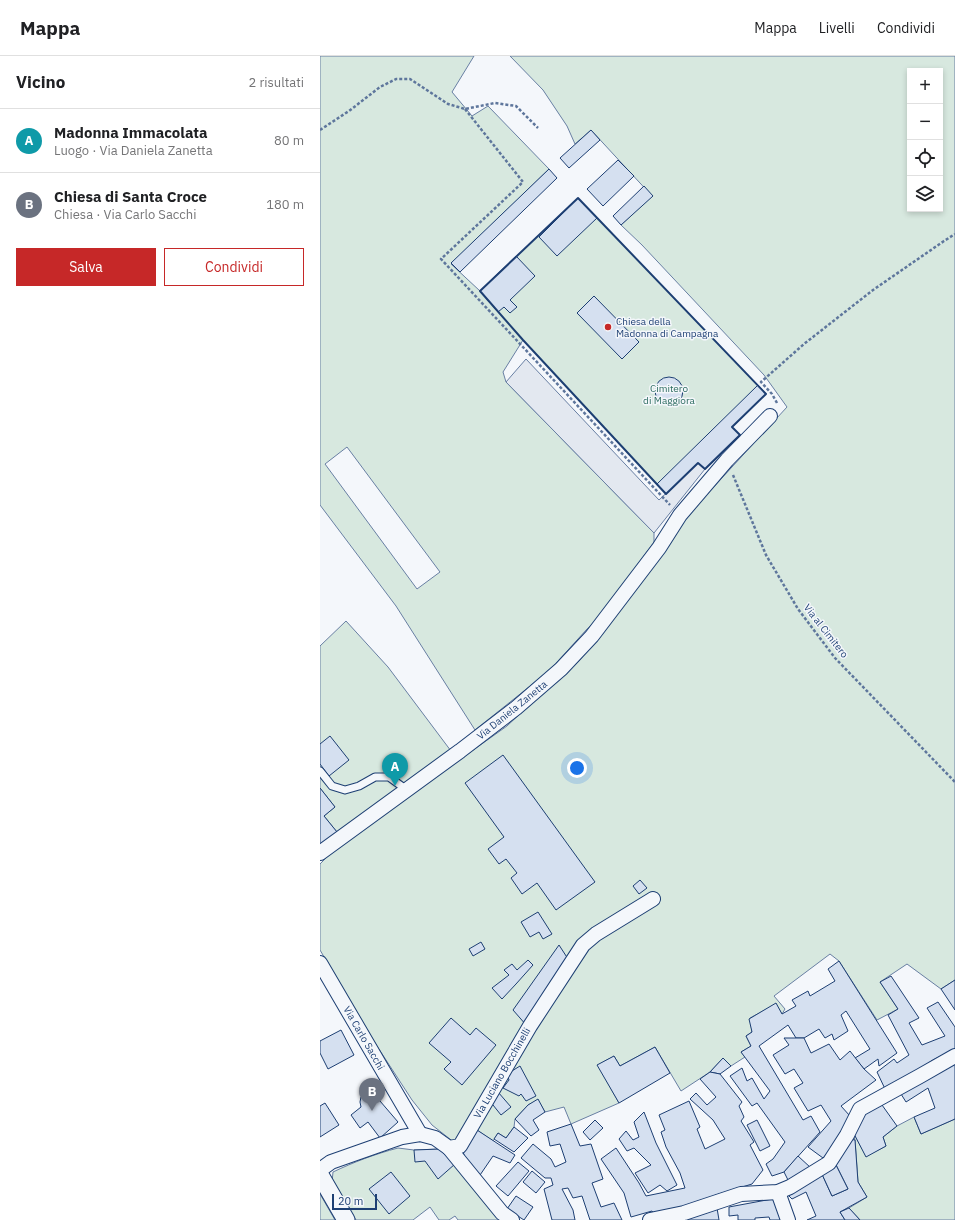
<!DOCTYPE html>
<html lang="it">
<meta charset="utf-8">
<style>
:root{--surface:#fff;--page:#f2f2f2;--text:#202124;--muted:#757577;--line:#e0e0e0;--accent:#c62828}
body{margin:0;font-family:"IBM Plex Sans",sans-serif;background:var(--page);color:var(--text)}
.controls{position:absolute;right:12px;top:12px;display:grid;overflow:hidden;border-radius:0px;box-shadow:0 2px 6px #0003}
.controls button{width:36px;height:36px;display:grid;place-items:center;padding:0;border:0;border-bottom:1px solid var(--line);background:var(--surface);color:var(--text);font:20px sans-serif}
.scale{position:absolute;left:12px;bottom:10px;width:45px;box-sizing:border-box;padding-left:4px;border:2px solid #1d3f73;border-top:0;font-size:11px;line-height:14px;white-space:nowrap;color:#1d3f73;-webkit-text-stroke:3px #f4f7fb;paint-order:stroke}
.you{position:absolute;left:257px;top:712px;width:14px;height:14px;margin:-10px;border:3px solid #fff;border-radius:50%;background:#1a73e8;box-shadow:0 0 0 6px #1a73e833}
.badge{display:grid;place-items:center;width:26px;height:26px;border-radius:50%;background:var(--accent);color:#fff;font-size:13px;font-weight:700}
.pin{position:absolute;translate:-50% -33px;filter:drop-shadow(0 1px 2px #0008)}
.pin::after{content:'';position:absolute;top:21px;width:14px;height:12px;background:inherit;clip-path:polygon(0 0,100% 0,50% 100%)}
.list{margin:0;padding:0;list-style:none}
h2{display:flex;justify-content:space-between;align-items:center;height:52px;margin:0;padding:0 16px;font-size:17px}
h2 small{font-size:13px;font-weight:400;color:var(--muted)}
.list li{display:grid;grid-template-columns:26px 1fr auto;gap:12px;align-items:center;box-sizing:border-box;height:64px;padding:0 16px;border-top:1px solid var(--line)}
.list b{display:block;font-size:15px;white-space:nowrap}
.list p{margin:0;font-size:13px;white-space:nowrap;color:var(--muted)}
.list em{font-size:13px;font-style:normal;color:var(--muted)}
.actions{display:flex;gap:8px;padding:12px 16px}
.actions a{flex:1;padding:9px 0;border:1px solid var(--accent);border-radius:0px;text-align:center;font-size:14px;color:var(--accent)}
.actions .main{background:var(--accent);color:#fff}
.icon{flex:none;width:22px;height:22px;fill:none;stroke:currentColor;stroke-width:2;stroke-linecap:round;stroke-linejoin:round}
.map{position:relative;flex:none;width:635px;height:1164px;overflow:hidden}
header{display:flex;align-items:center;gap:24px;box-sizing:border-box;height:56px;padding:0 20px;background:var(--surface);border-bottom:1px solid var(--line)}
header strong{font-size:19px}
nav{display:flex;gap:22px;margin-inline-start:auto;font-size:14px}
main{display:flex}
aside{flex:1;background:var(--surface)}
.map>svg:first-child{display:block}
.green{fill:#d7e8df;stroke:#687fa3;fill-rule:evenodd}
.parking{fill:#e3e8f0;stroke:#687fa3}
.building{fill:#d5e0f0;stroke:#1d3f73}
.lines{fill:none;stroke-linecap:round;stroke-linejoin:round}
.service-casing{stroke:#1d3f73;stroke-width:9}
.minor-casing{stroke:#1d3f73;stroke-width:16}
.tertiary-casing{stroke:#1d3f73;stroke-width:19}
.path{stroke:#5e769c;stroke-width:2.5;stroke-dasharray:3 2;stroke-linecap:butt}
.service{stroke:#f4f7fb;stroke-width:7}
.minor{stroke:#f4f7fb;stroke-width:14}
.tertiary{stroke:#f4f7fb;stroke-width:17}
.wall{stroke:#1d3f73;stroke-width:2}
.poi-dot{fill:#c62828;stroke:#f4f7fb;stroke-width:1.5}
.labels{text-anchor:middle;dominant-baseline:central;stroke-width:3;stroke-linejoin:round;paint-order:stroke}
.poi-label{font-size:10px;fill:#1d3f73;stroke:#f4f7fb;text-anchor:start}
.park-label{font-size:10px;fill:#2c6c60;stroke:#f4f7fb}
.street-label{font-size:10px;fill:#1d3f73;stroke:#f4f7fb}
</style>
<header>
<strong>Mappa</strong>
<nav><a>Mappa</a><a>Livelli</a><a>Condividi</a></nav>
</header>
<main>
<aside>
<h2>Vicino<small>2 risultati</small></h2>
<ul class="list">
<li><span class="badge" style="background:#0f9aa8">A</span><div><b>Madonna Immacolata</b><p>Luogo · Via Daniela Zanetta</p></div><em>80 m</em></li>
<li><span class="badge" style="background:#6b7280">B</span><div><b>Chiesa di Santa Croce</b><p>Chiesa · Via Carlo Sacchi</p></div><em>180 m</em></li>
</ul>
<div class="actions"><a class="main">Salva</a><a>Condividi</a></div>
</aside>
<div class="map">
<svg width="635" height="1164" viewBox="0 0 635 1164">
<rect width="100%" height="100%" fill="#f4f7fb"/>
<!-- green -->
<g class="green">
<path d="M0 0H154L132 36 152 60 168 50 229 113 131 208 160 235 258 142 446 338 412 371 420 379 385 413 378 407 346 438 203 284 183 316 186 326 334 477V486L277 564 267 573 229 615 155 674 76 550 0 449ZM27 391 120 516 97 533 5 408Z"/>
<path d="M190 0H635V924L621 933 587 908 560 926 578 953 557 964 519 905 510 898 454 940 465 953 462 958 456 948 430 962 432 976 426 980 431 990 421 996 425 1001 411 1010 403 1002 390 1016 361 1035 335 991 300 1010 294 1000 278 1009 299 1047 251 1068 244 1051 225 1056 218 1044 208 1049 195 1063 194 1071 186 1082 178 1077 173 1085 157 1074 135 1087 112 1069 92 1044 53 984 0 894V808L18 790 187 670 237 623 259 605 343 495 369 456 390 435 467 351 444 319 322 189 301 169 332 140 271 74 255 88 247 70 223 34ZM590 15H620V153H590Z"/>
<path d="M26 565 68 611 131 695 17 776 4 760 15 751 0 732V590Z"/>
<path d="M594 1061 601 1078 635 1063V1164H540L529 1152 547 1141 538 1126 535 1084 532 1074 546 1100 566 1090 563 1081 577 1070Z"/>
<path d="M78 1092 94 1094 120 1093 188 1164H138L135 1160 129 1164H119L110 1151 93 1164H36L12 1126 13 1116C34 1106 55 1098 78 1092Z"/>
<path d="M0 1138 15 1164H0Z"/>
</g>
<!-- parking -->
<path class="parking" d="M206 303 339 444 378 407 385 413 334 477 186 326Z"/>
<!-- building -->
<g class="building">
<path d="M271 74 280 84 249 112 240 102Z"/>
<path d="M298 104 314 120 283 150 267 133Z"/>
<path d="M229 113 237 122 140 216 131 207Z"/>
<path d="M324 130 333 140 301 169 293 160Z"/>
<path d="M258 142 277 162 237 200 219 181Z"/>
<path d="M196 200 215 220 190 244 197 251 190 257 184 251 178 256 160 235Z"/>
<path d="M274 240 319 286 302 303 257 257Z"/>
<circle cx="349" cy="335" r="14"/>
<path d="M438 329 446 338 412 371 420 379 385 413 378 407 346 438 337 428Z"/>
<path d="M10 680 29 704 9 720 0 708V688Z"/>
<path d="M183 699 275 826 236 854 217 827 202 838 191 822 197 817 186 803 179 808 168 793 184 781 145 727Z"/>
<path d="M0 732 15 751 4 760 17 776 0 789Z"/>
<path d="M320 824 327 832 319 838 313 830Z"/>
<path d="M218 856 232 878 223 883 219 876 210 881 201 866Z"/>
<path d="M161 886 165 893 153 900 149 893Z"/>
<path d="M239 889 250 906 207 970 193 954Z"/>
<path d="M208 904 213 909 196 928 182 943 172 932 189 919 184 914 192 908 197 914Z"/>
<path d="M519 905 577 997 559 1010 558 1003 544 1013 535 1002 550 993 526 955 521 959 528 975 514 984 512 978 505 982 499 973 484 982H476L468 969 439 990 483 1064 491 1060 500 1076 464 1116 452 1120 446 1108 453 1103 465 1086 437 1047 432 1050 410 1020 422 1012 427 1025 432 1022 444 1043 450 1035 421 996 431 990 426 980 432 976 429 963 456 947 462 958 476 950 472 944 488 935 490 940 515 925 508 913Z"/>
<path d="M571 920 599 962 589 967 602 989 625 980 607 952 618 946 635 971V993L613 1004 566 1035 557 1016 574 1003 577 1007 589 999 568 959 578 953 560 926Z"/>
<path d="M635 924V954L621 933Z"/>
<path d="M131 962 150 979 156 972 176 989 142 1029 124 1013 131 1006 109 987Z"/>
<path d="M21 974 34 999 8 1013 0 997V985Z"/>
<path d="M464 982H484L491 997 509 988 520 1004 530 995 544 1013 556 1024 521 1050 530 1060 512 1092 503 1102 488 1091 511 1065 501 1049 488 1055 474 1032 483 1027 474 1013 465 1018 453 999 469 989Z"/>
<path d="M335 991 350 1017 299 1047 277 1009 294 1000 300 1010Z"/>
<path d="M403 1002 411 1010 400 1018 390 1016Z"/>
<path d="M635 1005V1063L601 1078 594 1061 615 1052 608 1032 586 1046 581 1038Z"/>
<path d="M200 1010 216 1040 206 1045 201 1038 199 1040 183 1032 189 1024 187 1018Z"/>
<path d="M390 1016 400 1018 422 1046 419 1050 424 1061 421 1065 434 1086 430 1089 443 1114 432 1128 396 1139 365 1153 334 1158 332 1155 311 1161 304 1137 281 1103 296 1092 319 1127 326 1140 365 1132 360 1117 346 1091 341 1076 345 1074 339 1059 369 1045 380 1071 377 1073 385 1093 405 1083 393 1064 370 1043 376 1037 387 1049 396 1041 380 1023Z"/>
<path d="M178 1036 191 1051 181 1059 169 1044Z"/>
<path d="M45 1037 54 1038 78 1066 60 1082 48 1066 40 1072 31 1059 41 1051 40 1046 41 1041Z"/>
<path d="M218 1043 225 1056 213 1064 219 1074 211 1080 195 1063 208 1049Z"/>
<path d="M5 1047 19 1069 0 1081V1050Z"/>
<path d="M562 1049 577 1070 563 1081 566 1090 546 1101 532 1074 538 1061Z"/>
<path d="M324 1056 336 1087 357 1129 347 1135 340 1129 328 1137 315 1117 331 1109 314 1092 307 1095 299 1083 306 1075 313 1084 319 1081 314 1066Z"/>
<path d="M275 1064 283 1072 270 1084 263 1076Z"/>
<path d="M437 1064 450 1090 440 1095 427 1069Z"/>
<path d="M251 1068 260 1090 271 1088 283 1123 272 1127 281 1151 294 1147 302 1164H270L262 1140 253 1142 248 1132 242 1133 253 1154 255 1164H232L224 1133 233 1129 231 1122H225L201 1102 213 1088 231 1103 235 1111 246 1106 240 1088 230 1090 227 1076Z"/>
<path d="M194 1071 208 1082 194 1096 174 1083 178 1077 186 1082Z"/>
<path d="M157 1074 195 1099 190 1107 173 1100 158 1122 146 1104 143 1096Z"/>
<path d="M530 1083 535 1084 538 1126 547 1141 520 1156 525 1164H487L496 1160 486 1136 472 1143 466 1137 501 1116 512 1140 528 1133 516 1109Z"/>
<path d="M120 1093 135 1108 118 1123 105 1105 95 1106 94 1094Z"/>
<path d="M478 1100 491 1112 469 1126 464 1116Z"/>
<path d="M198 1106 209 1115 188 1140 176 1130Z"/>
<path d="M516 1109 528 1133 512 1140 501 1116Z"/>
<path d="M212 1115 225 1126 216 1137 203 1126Z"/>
<path d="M71 1116 90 1140 69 1158 49 1133Z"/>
<path d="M196 1140 213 1151 204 1164 187 1153Z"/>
<path d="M452 1143 459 1147 465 1164H450L449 1161 435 1162V1164H418V1159L409 1160V1151Z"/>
<path d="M397 1152 399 1164H351Z"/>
<path d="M529 1152 540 1164H525L520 1156Z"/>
</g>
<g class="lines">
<defs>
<path id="service" d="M0 715 12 730 25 734 39 730 55 721H69L87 734"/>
<g id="minor">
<path d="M0 797 140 695 196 652 241 613 272 580 339 492 360 459 407 404 450 360"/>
<path d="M0 907 100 1078"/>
<path d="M129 1092 182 1157 192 1164"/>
<path d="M0 1114 11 1106 82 1081 100 1078 115 1082 129 1092 140 1090 210 970 263 889 276 878 333 843"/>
<path d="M458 1136 468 1164"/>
<path d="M330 1164 364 1157 421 1138 458 1136 470 1131 509 1107 527 1079 540 1053 600 1020 635 1000"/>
</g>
<path id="tertiary" d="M0 1119 26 1164"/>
</defs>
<!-- service casing -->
<use href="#service" class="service-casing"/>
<!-- minor casing -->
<use href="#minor" class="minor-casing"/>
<!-- tertiary casing -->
<use href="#tertiary" class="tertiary-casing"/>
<!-- path -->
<g class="path">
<path d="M145 53 203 126 121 203 350 449"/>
<path d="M0 74 29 55 60 31 76 23H90L128 48 145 53 175 47 196 50 218 72"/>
<path d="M457 347 452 338 441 326 484 288 553 234 624 185 635 178"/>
<path d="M413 419 446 499 478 553 515 602 635 726"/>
</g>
<!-- service -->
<use href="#service" class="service"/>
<!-- minor -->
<use href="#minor" class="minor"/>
<!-- tertiary -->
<use href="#tertiary" class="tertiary"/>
<!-- wall -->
<path class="wall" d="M258 142 446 338 412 371 420 379 385 413 378 407 346 438 203 284 160 235Z"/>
</g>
<!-- markers -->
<circle class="poi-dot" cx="288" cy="271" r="4"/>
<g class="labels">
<!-- poi labels -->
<g class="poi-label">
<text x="296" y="265">Chiesa della<tspan x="296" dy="12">Madonna di Campagna</tspan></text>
</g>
<!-- park labels -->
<g class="park-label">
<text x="349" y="332">Cimitero<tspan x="349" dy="12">di Maggiora</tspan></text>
</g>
<!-- street labels -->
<g class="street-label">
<text transform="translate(506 575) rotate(52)">Via al Cimitero</text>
<text transform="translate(192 654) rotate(-39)">Via Daniela Zanetta</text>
<text transform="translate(44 982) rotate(60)">Via Carlo Sacchi</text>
<text transform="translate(182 1017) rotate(-60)">Via Luciano Bocchinelli</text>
</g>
</g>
</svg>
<div class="controls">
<button>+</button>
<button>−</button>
<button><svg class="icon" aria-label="locate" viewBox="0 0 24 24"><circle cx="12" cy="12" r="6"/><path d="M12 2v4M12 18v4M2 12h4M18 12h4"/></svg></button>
<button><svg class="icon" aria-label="layers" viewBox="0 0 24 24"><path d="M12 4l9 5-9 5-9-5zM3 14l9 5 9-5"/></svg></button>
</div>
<div class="scale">20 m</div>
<div class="you"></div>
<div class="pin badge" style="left:75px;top:730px;background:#0f9aa8">A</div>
<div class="pin badge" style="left:52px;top:1055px;background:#6b7280">B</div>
</div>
</main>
